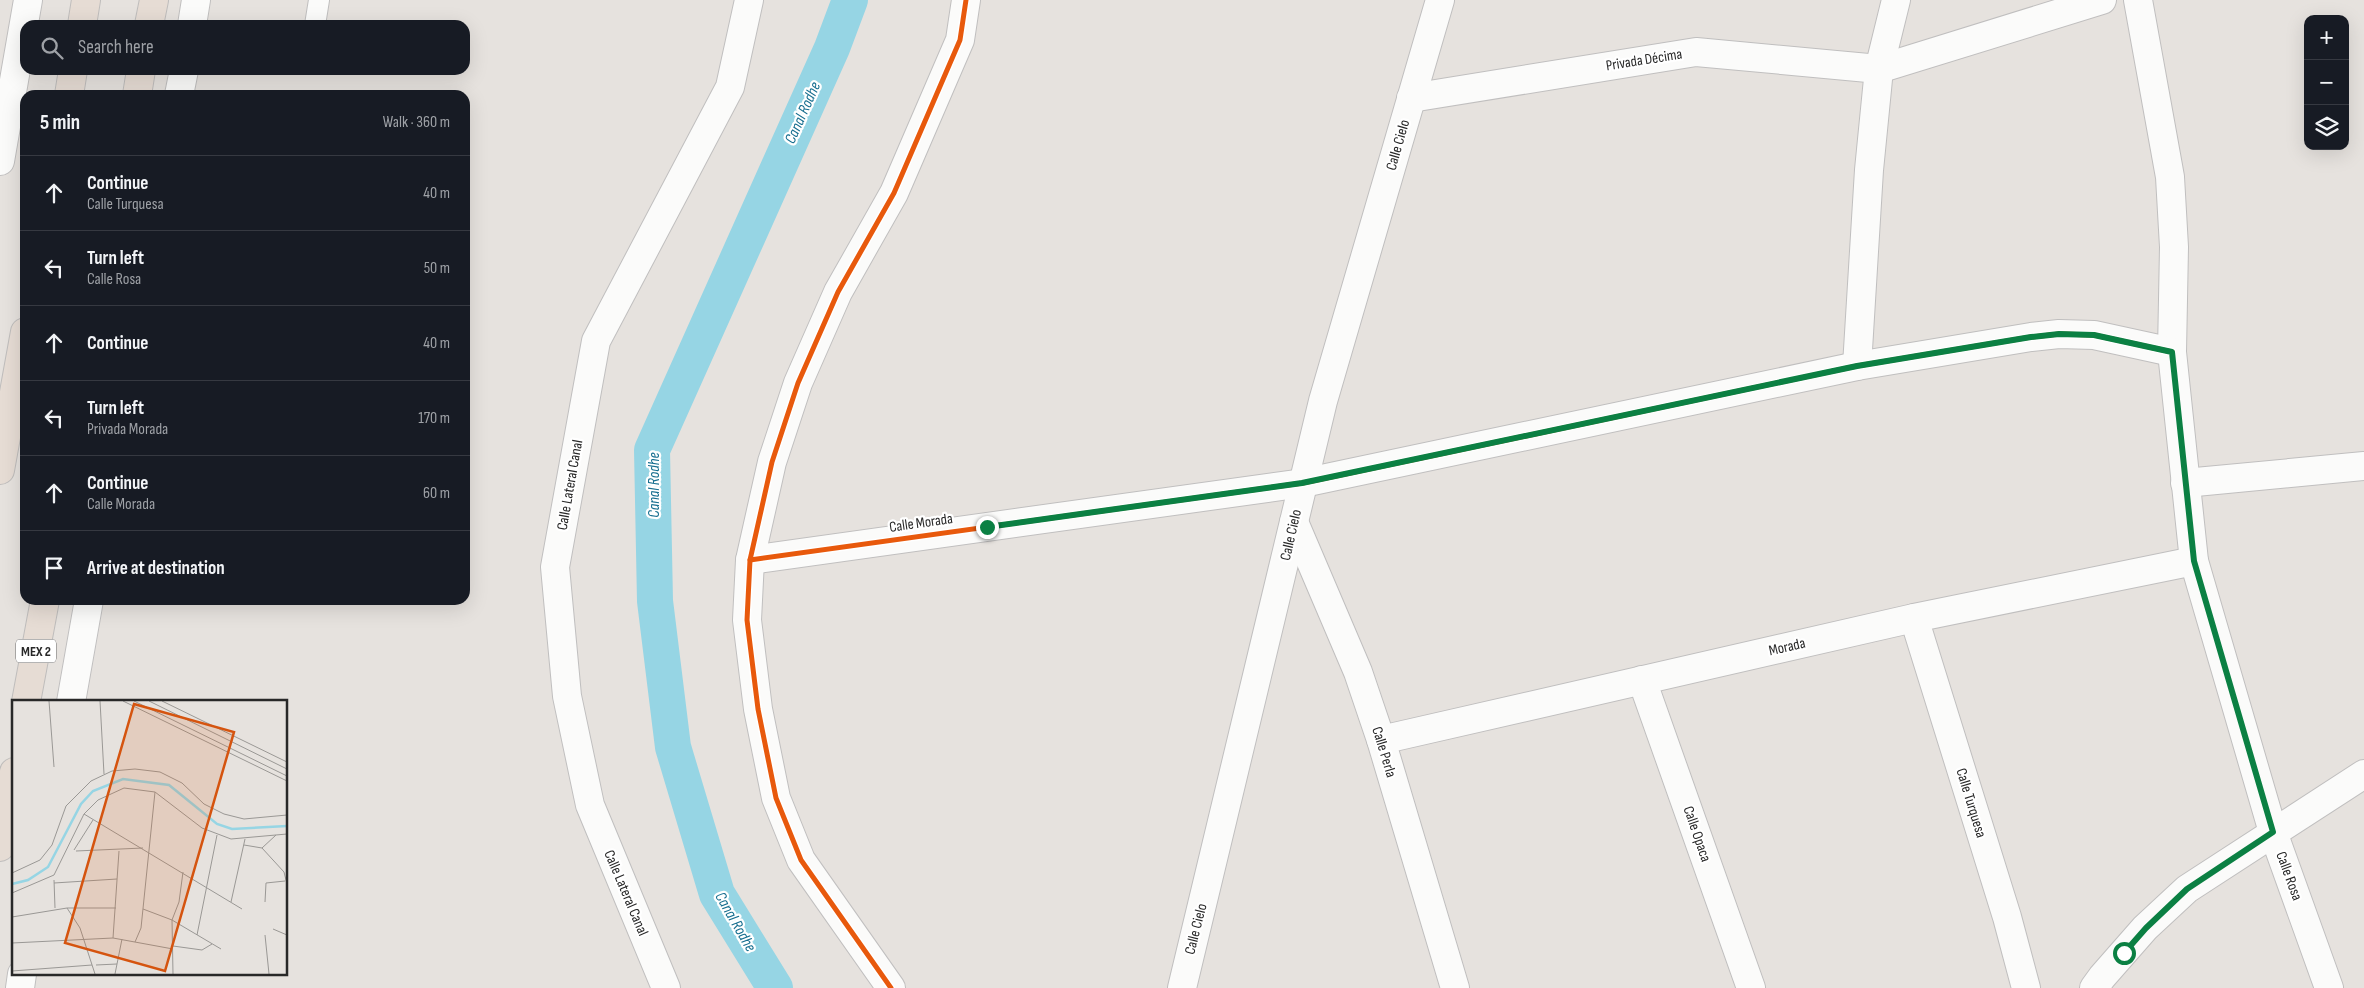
<!DOCTYPE html>
<meta charset="utf-8">
<style>
:root{--surface:#171b24;--page:#242831;--text:#f1f3f6;--muted:#9ea1a6;--line:#363941}
body{margin:0;font-family:"Sofia Sans Condensed",sans-serif;background:var(--page);color:var(--text)}
.controls{position:absolute;right:15px;top:15px;display:grid;overflow:hidden;border-radius:10px;box-shadow:0 5px 20px #0002}
.controls button{width:45px;height:45px;display:grid;place-items:center;padding:0;border:0;border-bottom:1px solid var(--line);background:var(--surface);color:var(--text);font:25px sans-serif}
.stop{position:absolute;width:15px;height:15px;margin:-11px;border:4px solid #0b8043;border-radius:50%;background:#fff}
.stop.end{background:#0b8043;border-color:#fff;box-shadow:0 1px 5px #0008}
.list{margin:0;padding:0;list-style:none}
h2{display:flex;justify-content:space-between;align-items:center;height:65px;margin:0;padding:0 20px;font-size:21px}
h2 small{font-size:16px;font-weight:400;color:var(--muted)}
.list li{display:grid;grid-template-columns:32px 1fr auto;gap:15px;align-items:center;box-sizing:border-box;height:75px;padding:0 20px;border-top:1px solid var(--line)}
.list b{display:block;font-size:19px;white-space:nowrap}
.list p{margin:0;font-size:16px;white-space:nowrap;color:var(--muted)}
.list em{font-size:16px;font-style:normal;color:var(--muted)}
.icon{flex:none;width:28px;height:28px;fill:none;stroke:currentColor;stroke-width:2;stroke-linecap:round;stroke-linejoin:round}
.map{position:relative;flex:none;width:2364px;height:988px;overflow:hidden}
.search{position:absolute;background:var(--surface);box-shadow:0 5px 20px #0002;left:20px;top:20px;width:450px;height:55px;display:flex;align-items:center;gap:12px;box-sizing:border-box;padding:0 18px;border-radius:15px;color:var(--muted);font-size:19px}
.panel{position:absolute;background:var(--surface);box-shadow:0 5px 20px #0002;left:20px;top:90px;width:450px;height:515px;border-radius:15px}
.map>svg:first-child{display:block}
.lines{fill:none;stroke-linecap:round;stroke-linejoin:round}
.canal{stroke:#96d5e4;stroke-width:36}
.service-casing{stroke:#c0bfbf;stroke-width:22}
.minor-casing{stroke:#c0bfbf;stroke-width:30}
.tertiary-casing{stroke:#c0bfbf;stroke-width:30}
.trunk-casing{stroke:#bfbdbc;stroke-width:30}
.service{stroke:#fbfbfa;stroke-width:20}
.minor{stroke:#fbfbfa;stroke-width:28}
.tertiary{stroke:#fbfbfa;stroke-width:28}
.trunk{stroke:#e6dcd4;stroke-width:28}
.cycleway-casing{stroke:#fff;stroke-width:8}
.cycleway{stroke:#e8590c;stroke-width:5}
.route{stroke:#0b8043;stroke-width:6}
.labels{text-anchor:middle;dominant-baseline:central;stroke-width:4.5;stroke-linejoin:round;paint-order:stroke}
.shield{fill:#fff;stroke:#686868;stroke-width:1}
.shield-label{font-size:14px;font-weight:bold;fill:#282828}
.street-label{font-size:15px;fill:#282828;stroke:#fff}
.water-label{font-size:16px;font-style:italic;fill:#166e8f;stroke:#fff}
.inset-river{fill:none;stroke:#96d5e4;stroke-width:2.5}
.inset-road{fill:none;stroke:#9a9895;stroke-width:1}
.view{fill:#d5540f;fill-opacity:0.15;stroke:#d5540f;stroke-width:2.5}
.inset-edge{fill:none;stroke:#282828;stroke-width:2.5}
</style>
<div class="map">
<svg width="2364" height="988" viewBox="0 0 2364 988">
<rect width="100%" height="100%" fill="#e6e2de"/>
<g class="lines">
<!-- canal -->
<path class="canal" d="M775 988 717 894 673 747 655 601 652 450 832 48 850 0"/>
<defs>
<path id="service" d="M315 25 319 0"/>
<g id="minor">
<path d="M2138 0 2170 177 2174 247 2172 352 2194 561 2273 832 2329 988"/>
<path d="M1411 98 1696 52 1879 69 2102 0"/>
<path d="M1857 366 1869 170 1879 69 1896 0"/>
<path d="M2185 483 2364 466"/>
<path d="M1294 522 1358 672 1381 740 1455 988"/>
<path d="M750 560 1303 483 1857 366 2031 337 2059 334 2094 335 2172 352"/>
<path d="M1914 618 2007 917 2026 988"/>
<path d="M1642 680 1751 988"/>
<path d="M1381 740 1914 618 2194 561"/>
<path d="M666 988 590 805 567 696 555 567 596 341 730 87 749 0"/>
<path d="M891 988 801 860 776 798 758 709 747 620 750 560 772 462 798 383 838 292 894 193 960 40 966 0"/>
<path d="M1182 988 1323 401 1440 0"/>
</g>
<g id="tertiary">
<path d="M192 25 196 0"/>
<path d="M179 95 184 70"/>
<path d="M0 161 28 0"/>
<path d="M71 702 89 600"/>
<path d="M20 988 22 974"/>
<path d="M2094 988 2102 977 2145 928 2187 889 2364 774"/>
</g>
<g id="trunk">
<path d="M82 25 86 0"/>
<path d="M149 25 154 0"/>
<path d="M69 95 73 70"/>
<path d="M137 95 141 70"/>
<path d="M0 470 25 332"/>
<path d="M26 702 45 600"/>
<path d="M0 847 14 772"/>
</g>
</defs>
<!-- service casing -->
<use href="#service" class="service-casing"/>
<!-- minor casing -->
<use href="#minor" class="minor-casing"/>
<!-- tertiary casing -->
<use href="#tertiary" class="tertiary-casing"/>
<!-- trunk casing -->
<use href="#trunk" class="trunk-casing"/>
<!-- service -->
<use href="#service" class="service"/>
<!-- minor -->
<use href="#minor" class="minor"/>
<!-- tertiary -->
<use href="#tertiary" class="tertiary"/>
<!-- trunk -->
<use href="#trunk" class="trunk"/>
<defs>
<g id="cycleway">
<path d="M750 560 1303 483 1857 366 2031 337 2059 334 2094 335 2172 352"/>
<path d="M891 988 801 860 776 798 758 709 747 620 750 560 772 462 798 383 838 292 894 193 960 40 966 0"/>
</g>
</defs>
<!-- cycleway casing -->
<use href="#cycleway" class="cycleway-casing"/>
<!-- cycleway -->
<use href="#cycleway" class="cycleway"/>
</g>
<g class="lines">
<!-- route -->
<path class="route" d="M987 527 1302 483 1857 366 2031 337 2059 334 2094 335 2172 352 2194 561 2273 832 2187 889 2146 928 2124 953"/>
</g>
<g class="labels">
<!-- shield labels -->
<rect class="shield" x="16" y="639.5" width="40" height="23" rx="4"/>
<g class="shield-label">
<text x="36" y="651">MEX 2</text>
</g>
<!-- street labels -->
<g class="street-label">
<text transform="translate(1644 60) rotate(-9)">Privada Décima</text>
<text transform="translate(1398 145) rotate(-74)">Calle Cielo</text>
<text transform="translate(570 485) rotate(-80)">Calle Lateral Canal</text>
<text transform="translate(921 523) rotate(-8)">Calle Morada</text>
<text transform="translate(1291 535) rotate(-77)">Calle Cielo</text>
<text transform="translate(1787 647) rotate(-13)">Morada</text>
<text transform="translate(1384 752) rotate(73)">Calle Perla</text>
<text transform="translate(1971 803) rotate(73)">Calle Turquesa</text>
<text transform="translate(1697 834) rotate(71)">Calle Opaca</text>
<text transform="translate(2289 876) rotate(70)">Calle Rosa</text>
<text transform="translate(626 893) rotate(67)">Calle Lateral Canal</text>
<text transform="translate(1196 929) rotate(-76)">Calle Cielo</text>
</g>
<!-- water labels -->
<g class="water-label">
<text transform="translate(803 113) rotate(-66)">Canal Rodhe</text>
<text transform="translate(654 485) rotate(-90)">Canal Rodhe</text>
<text transform="translate(735 922) rotate(60)">Canal Rodhe</text>
</g>
</g>
<!-- overview -->
<g transform="translate(12 700)">
<rect width="275" height="275" fill="#e6e2de"/>
<path class="inset-river" d="M0 184 16 180 36 167 69 104 81 91 111 79 157 85 205 124 220 129 275 126"/>
<path class="inset-road" d="M37 1 42 67M88 1 92 74M111 1 275 81M122 1 275 76M137 1 275 69M150 1 275 62M72 114 230 209M232 145 250 148 264 135M250 148 272 172 275 184M62 150 81 120M64 151 131 148M0 173 28 160 40 145 54 106 79 81 100 71 123 69 148 72 170 83 192 104 212 114 232 119 275 115M42 180 43 208M42 183 105 179M0 193 42 175 72 114 86 100 112 88 143 92 190 128 219 139 275 134M219 202 233 139M253 202 254 183 273 181M55 208H104M131 209 160 220 209 249M0 217 55 208 68 228 83 274M261 229 275 235M185 235 205 135M253 235 257 274M101 238 107 151M123 242 129 228 143 92M0 243 101 238 161 249M161 246 190 250 200 244M84 265 105 264M0 271 80 265M103 274 110 239M161 274 160 220 167 202 171 172"/>
<path class="view" d="M122 4 222 32 153 271 53 243Z"/>
<rect width="275" height="275" class="inset-edge"/>
</g>
</svg>
<div class="controls">
<button>+</button>
<button>−</button>
<button><svg class="icon" aria-label="layers" viewBox="0 0 24 24"><path d="M12 4l9 5-9 5-9-5zM3 14l9 5 9-5"/></svg></button>
</div>
<div class="stop" style="left:2124px;top:953px"></div>
<div class="stop end" style="left:987px;top:527px"></div>
<div class="search"><svg class="icon" aria-label="search" viewBox="0 0 24 24"><circle cx="10" cy="10" r="6"/><path d="M15 15l6 6"/></svg>Search here</div>
<section class="panel">
<h2>5 min<small>Walk · 360 m</small></h2>
<ul class="list">
<li><svg class="icon" aria-label="ahead" viewBox="0 0 24 24"><path d="M12 20V5M6 11l6-6 6 6"/></svg><div><b>Continue</b><p>Calle Turquesa</p></div><em>40 m</em></li>
<li><svg class="icon" aria-label="left" viewBox="0 0 24 24"><path d="M17 20v-9H6M10 6l-5 5 5 5"/></svg><div><b>Turn left</b><p>Calle Rosa</p></div><em>50 m</em></li>
<li><svg class="icon" aria-label="ahead" viewBox="0 0 24 24"><path d="M12 20V5M6 11l6-6 6 6"/></svg><div><b>Continue</b></div><em>40 m</em></li>
<li><svg class="icon" aria-label="left" viewBox="0 0 24 24"><path d="M17 20v-9H6M10 6l-5 5 5 5"/></svg><div><b>Turn left</b><p>Privada Morada</p></div><em>170 m</em></li>
<li><svg class="icon" aria-label="ahead" viewBox="0 0 24 24"><path d="M12 20V5M6 11l6-6 6 6"/></svg><div><b>Continue</b><p>Calle Morada</p></div><em>60 m</em></li>
<li><svg class="icon" aria-label="arrive" viewBox="0 0 24 24"><path d="M6 21V4h12l-3 4 3 4H6"/></svg><div><b>Arrive at destination</b></div></li>
</ul>
</section>
</div>
